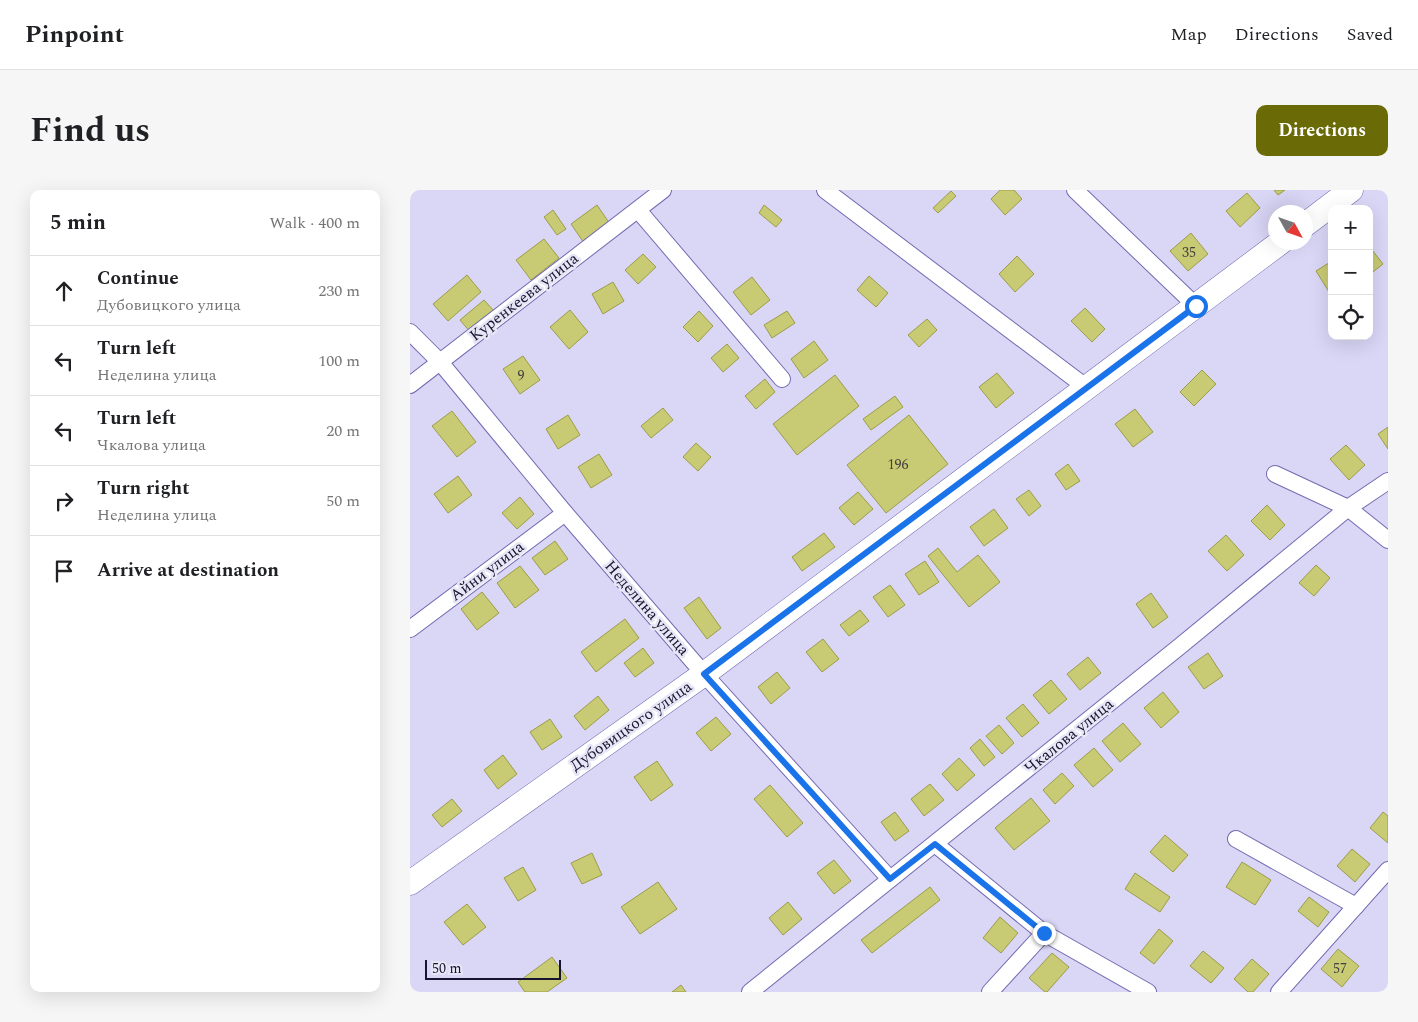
<!DOCTYPE html>
<meta charset="utf-8">
<style>
:root{--surface:#fff;--page:#f6f6f6;--text:#202124;--muted:#757577;--line:#e0e0e0;--accent:#6a6a06}
body{margin:0;font-family:Spectral,serif;background:var(--page);color:var(--text)}
.controls{position:absolute;right:15px;top:15px;display:grid;overflow:hidden;border-radius:10px;box-shadow:0 5px 20px #0002}
.controls button{width:45px;height:45px;display:grid;place-items:center;padding:0;border:0;border-bottom:1px solid var(--line);background:var(--surface);color:var(--text);font:25px sans-serif}
.compass{position:absolute;left:858px;top:15px;width:45px;height:45px;border-radius:50%;background:var(--surface);box-shadow:0 5px 20px #0002;rotate:130deg}
.scale{position:absolute;left:15px;bottom:12px;width:136px;box-sizing:border-box;padding-left:5px;border:2px solid #18132f;border-top:0;font-size:14px;line-height:18px;white-space:nowrap;color:#18132f;-webkit-text-stroke:4px #e7e6f6;paint-order:stroke}
.stop{position:absolute;width:15px;height:15px;margin:-11px;border:4px solid #1a73e8;border-radius:50%;background:#fff}
.stop.end{background:#1a73e8;border-color:#fff;box-shadow:0 1px 5px #0008}
.list{margin:0;padding:0;list-style:none}
h2{display:flex;justify-content:space-between;align-items:center;height:65px;margin:0;padding:0 20px;font-size:21px}
h2 small{font-size:16px;font-weight:400;color:var(--muted)}
.list li{display:grid;grid-template-columns:32px 1fr auto;gap:15px;align-items:center;box-sizing:border-box;height:70px;padding:0 20px;border-top:1px solid var(--line)}
.list b{display:block;font-size:19px;white-space:nowrap}
.list p{margin:0;font-size:16px;white-space:nowrap;color:var(--muted)}
.list em{font-size:16px;font-style:normal;color:var(--muted)}
.icon{flex:none;width:28px;height:28px;fill:none;stroke:currentColor;stroke-width:2;stroke-linecap:round;stroke-linejoin:round}
.map{position:relative;flex:none;width:978px;height:802px;overflow:hidden;border-radius:10px}
header{display:flex;align-items:center;gap:30px;box-sizing:border-box;height:70px;padding:0 25px;background:var(--surface);border-bottom:1px solid var(--line)}
header strong{font-size:24px}
nav{display:flex;gap:28px;margin-inline-start:auto;font-size:18px}
.intro{display:flex;align-items:center;justify-content:space-between;box-sizing:border-box;height:120px;padding:0 30px}
h1{margin:0;font-size:35px}
.button{padding:12px 22px;border-radius:10px;background:var(--accent);color:#fff;font-size:18px;font-weight:700}
main{display:flex;gap:30px;padding:0 30px}
aside{flex:1;background:var(--surface);border-radius:10px;box-shadow:0 5px 20px #0002}
.map>svg:first-child{display:block}
.building{fill:#c8ca74;stroke:#9c9d47}
.lines{fill:none;stroke-linecap:round;stroke-linejoin:round}
.street-casing{stroke:#746ab1;stroke-width:18}
.secondary-casing{stroke:#746ab1;stroke-width:25}
.street{stroke:#fff;stroke-width:16}
.secondary{stroke:#fff;stroke-width:24}
.route{stroke:#1a73e8;stroke-width:6}
.labels{text-anchor:middle;dominant-baseline:central;stroke-width:5;stroke-linejoin:round;paint-order:stroke}
.number-label{font-size:14px;fill:#444140}
.street-label{font-size:16px;fill:#18132f;stroke:#e7e6f6}
</style>
<header>
<strong>Pinpoint</strong>
<nav><a>Map</a><a>Directions</a><a>Saved</a></nav>
</header>
<div class="intro"><h1>Find us</h1><a class="button">Directions</a></div>
<main>
<aside>
<h2>5 min<small>Walk · 400 m</small></h2>
<ul class="list">
<li><svg class="icon" aria-label="ahead" viewBox="0 0 24 24"><path d="M12 20V5M6 11l6-6 6 6"/></svg><div><b>Continue</b><p>Дубовицкого улица</p></div><em>230 m</em></li>
<li><svg class="icon" aria-label="left" viewBox="0 0 24 24"><path d="M17 20v-9H6M10 6l-5 5 5 5"/></svg><div><b>Turn left</b><p>Неделина улица</p></div><em>100 m</em></li>
<li><svg class="icon" aria-label="left" viewBox="0 0 24 24"><path d="M17 20v-9H6M10 6l-5 5 5 5"/></svg><div><b>Turn left</b><p>Чкалова улица</p></div><em>20 m</em></li>
<li><svg class="icon" aria-label="right" viewBox="0 0 24 24"><path d="M7 20v-9h11M14 6l5 5-5 5"/></svg><div><b>Turn right</b><p>Неделина улица</p></div><em>50 m</em></li>
<li><svg class="icon" aria-label="arrive" viewBox="0 0 24 24"><path d="M6 21V4h12l-3 4 3 4H6"/></svg><div><b>Arrive at destination</b></div></li>
</ul>
</aside>
<div class="map">
<svg width="978" height="802" viewBox="0 0 978 802">
<rect width="100%" height="100%" fill="#d9d6f6"/>
<!-- building -->
<g class="building">
<path d="M590 0H604L612 9 595 25 581 9Z"/>
<path d="M864 0H875L868 5Z"/>
<path d="M541 1 546 6 528 23 523 18Z"/>
<path d="M837 3 850 18 830 37 816 21Z"/>
<path d="M187 15 200 34 174 53 161 34Z"/>
<path d="M354 15 372 30 366 37 349 23Z"/>
<path d="M143 20 156 39 147 45 134 27Z"/>
<path d="M781 43 798 64 778 81 760 61Z"/>
<path d="M134 49 149 68 121 90 106 70Z"/>
<path d="M959 56 973 74 959 85Z"/>
<path d="M233 64 246 77 228 94 215 80Z"/>
<path d="M607 66 624 84 605 102 589 84Z"/>
<path d="M922 71V104L921 105 906 81Z"/>
<path d="M57 85 71 102 38 131 23 114Z"/>
<path d="M459 86 478 103 466 117 447 100Z"/>
<path d="M342 87 360 110 341 125 323 102Z"/>
<path d="M203 92 214 111 193 124 182 104Z"/>
<path d="M74 110 85 122 61 143 50 130Z"/>
<path d="M675 118 695 139 682 152 661 131Z"/>
<path d="M160 120 178 142 159 159 140 137Z"/>
<path d="M289 121 303 136 288 152 273 137Z"/>
<path d="M377 121 385 133 362 148 354 135Z"/>
<path d="M517 129 527 140 509 157 498 145Z"/>
<path d="M404 151 418 170 394 188 381 169Z"/>
<path d="M317 154 329 168 313 182 301 168Z"/>
<path d="M113 166 130 190 110 204 93 179Z"/>
<path d="M792 180 806 194 784 216 770 202Z"/>
<path d="M587 183 604 203 586 218 569 197Z"/>
<path d="M425 185 449 216 387 265 363 234Z"/>
<path d="M355 189 365 202 346 219 335 206Z"/>
<path d="M485 206 493 217 461 240 453 229Z"/>
<path d="M253 218 263 230 241 248 231 236Z"/>
<path d="M725 219 743 242 723 257 705 234Z"/>
<path d="M42 221 66 252 47 267 22 236Z"/>
<path d="M158 225 170 245 148 259 136 239Z"/>
<path d="M499 225 538 274 476 323 437 275Z"/>
<path d="M978 237V259L968 244Z"/>
<path d="M286 253 301 267 288 281 273 267Z"/>
<path d="M936 255 955 275 939 290 920 269Z"/>
<path d="M189 264 202 285 181 298 168 277Z"/>
<path d="M658 274 670 291 656 300 645 284Z"/>
<path d="M48 286 62 305 38 323 24 304Z"/>
<path d="M619 300 631 316 619 326 606 309Z"/>
<path d="M448 302 463 319 444 335 429 318Z"/>
<path d="M110 307 124 324 107 339 92 323Z"/>
<path d="M857 315 875 335 860 350 841 331Z"/>
<path d="M584 319 598 338 574 356 560 337Z"/>
<path d="M414 343 425 357 392 381 382 367Z"/>
<path d="M816 345 834 365 817 381 798 361Z"/>
<path d="M145 351 158 369 135 385 122 368Z"/>
<path d="M528 358 547 382 568 365 590 392 559 417 518 366Z"/>
<path d="M515 371 529 392 509 405 495 384Z"/>
<path d="M906 375 920 388 904 406 889 393Z"/>
<path d="M110 376 129 400 105 418 87 393Z"/>
<path d="M480 395 495 415 478 427 463 407Z"/>
<path d="M72 402 89 423 67 440 51 419Z"/>
<path d="M741 403 758 427 743 438 726 414Z"/>
<path d="M289 407 311 438 297 449 274 418Z"/>
<path d="M450 420 459 431 439 446 430 435Z"/>
<path d="M215 429 229 448 186 482 171 462Z"/>
<path d="M413 449 429 469 412 482 396 462Z"/>
<path d="M233 458 244 473 225 487 214 473Z"/>
<path d="M798 463 813 486 794 499 778 477Z"/>
<path d="M678 467 691 483 670 500 657 484Z"/>
<path d="M367 482 380 498 361 514 348 497Z"/>
<path d="M641 490 657 509 639 524 623 505Z"/>
<path d="M753 502 769 522 751 538 734 518Z"/>
<path d="M188 506 199 520 175 540 164 526Z"/>
<path d="M613 514 629 533 612 547 596 528Z"/>
<path d="M306 527 321 544 301 561 286 543Z"/>
<path d="M140 529 152 547 132 560 120 542Z"/>
<path d="M713 533 731 554 710 572 692 551Z"/>
<path d="M589 535 604 553 592 564 576 546Z"/>
<path d="M570 549 585 567 574 576 560 558Z"/>
<path d="M684 558 703 580 683 597 664 575Z"/>
<path d="M93 565 107 584 88 599 74 580Z"/>
<path d="M549 568 565 585 547 601 532 584Z"/>
<path d="M247 571 263 595 241 611 224 587Z"/>
<path d="M652 583 664 596 645 614 633 600Z"/>
<path d="M520 594 534 610 514 626 501 609Z"/>
<path d="M360 595 393 633 377 647 344 609Z"/>
<path d="M621 608 640 631 604 660 585 638Z"/>
<path d="M42 609 52 621 32 637 22 625Z"/>
<path d="M485 622 499 641 485 651 471 632Z"/>
<path d="M973 622 978 626V653L960 638Z"/>
<path d="M755 645 778 665 763 682 740 662Z"/>
<path d="M942 659 960 674 945 692 927 676Z"/>
<path d="M182 663 192 685 172 694 161 673Z"/>
<path d="M424 670 441 691 424 704 407 683Z"/>
<path d="M832 672 861 690 845 715 816 697Z"/>
<path d="M113 677 126 700 108 711 94 688Z"/>
<path d="M725 683 760 707 750 722 715 699Z"/>
<path d="M248 692 267 719 230 744 211 717Z"/>
<path d="M520 697 530 710 462 763 451 750Z"/>
<path d="M899 707 919 722 908 737 888 721Z"/>
<path d="M378 712 392 729 373 745 359 728Z"/>
<path d="M57 714 76 737 53 755 34 732Z"/>
<path d="M590 727 608 743 591 763 573 748Z"/>
<path d="M749 739 763 751 744 774 730 763Z"/>
<path d="M928 759 949 776 932 797 911 779Z"/>
<path d="M793 761 814 778 801 793 780 776Z"/>
<path d="M642 763 659 777 637 802H635L619 788Z"/>
<path d="M142 767 157 788 137 802H115L108 792Z"/>
<path d="M842 769 859 784 843 802H838L824 789Z"/>
<path d="M271 795 276 802H262Z"/>
</g>
<g class="lines">
<defs>
<g id="street">
<path d="M415 0 677 198"/>
<path d="M665 0 786 116"/>
<path d="M228 20 372 189"/>
<path d="M0 142 30 172 155 323 294 484 480 689"/>
<path d="M0 195 253 0"/>
<path d="M865 284 938 318 978 350"/>
<path d="M0 439 155 323"/>
<path d="M826 649 946 716"/>
<path d="M525 654 634 743 738 802"/>
<path d="M340 802 769 457 938 318 978 291"/>
<path d="M580 802 634 743"/>
<path d="M869 802 978 680"/>
</g>
<g id="secondary">
<path d="M896 34 941 0"/>
<path d="M0 693 294 484 871 52"/>
</g>
</defs>
<!-- street casing -->
<use href="#street" class="street-casing"/>
<!-- secondary casing -->
<use href="#secondary" class="secondary-casing"/>
<!-- street -->
<use href="#street" class="street"/>
<!-- secondary -->
<use href="#secondary" class="secondary"/>
</g>
<g class="lines">
<!-- route -->
<path class="route" d="M634 743 525 654 480 689 294 484 786 116"/>
</g>
<g class="labels">
<!-- number labels -->
<g class="number-label">
<text x="779" y="62">35</text>
<text x="111" y="185">9</text>
<text x="488" y="274">196</text>
<text x="930" y="778">57</text>
</g>
<!-- street labels -->
<g class="street-label">
<text transform="translate(114 107) rotate(-38)">Куренкеева улица</text>
<text transform="translate(77 381) rotate(-37)">Айни улица</text>
<text transform="translate(237 418) rotate(49)">Неделина улица</text>
<text transform="translate(221 536) rotate(-35)">Дубовицкого улица</text>
<text transform="translate(659 546) rotate(-39)">Чкалова улица</text>
</g>
</g>
</svg>
<div class="controls">
<button>+</button>
<button>−</button>
<button><svg class="icon" aria-label="locate" viewBox="0 0 24 24"><circle cx="12" cy="12" r="6"/><path d="M12 2v4M12 18v4M2 12h4M18 12h4"/></svg></button>
</div>
<svg class="compass" viewBox="-18 -18 36 36"><path d="M0-13l5 13h-10z" fill="#e53935"/><path d="M0 13l5-13h-10z" fill="#757577"/></svg>
<div class="scale">50 m</div>
<div class="stop" style="left:786px;top:116px"></div>
<div class="stop end" style="left:634px;top:743px"></div>
</div>
</main>
